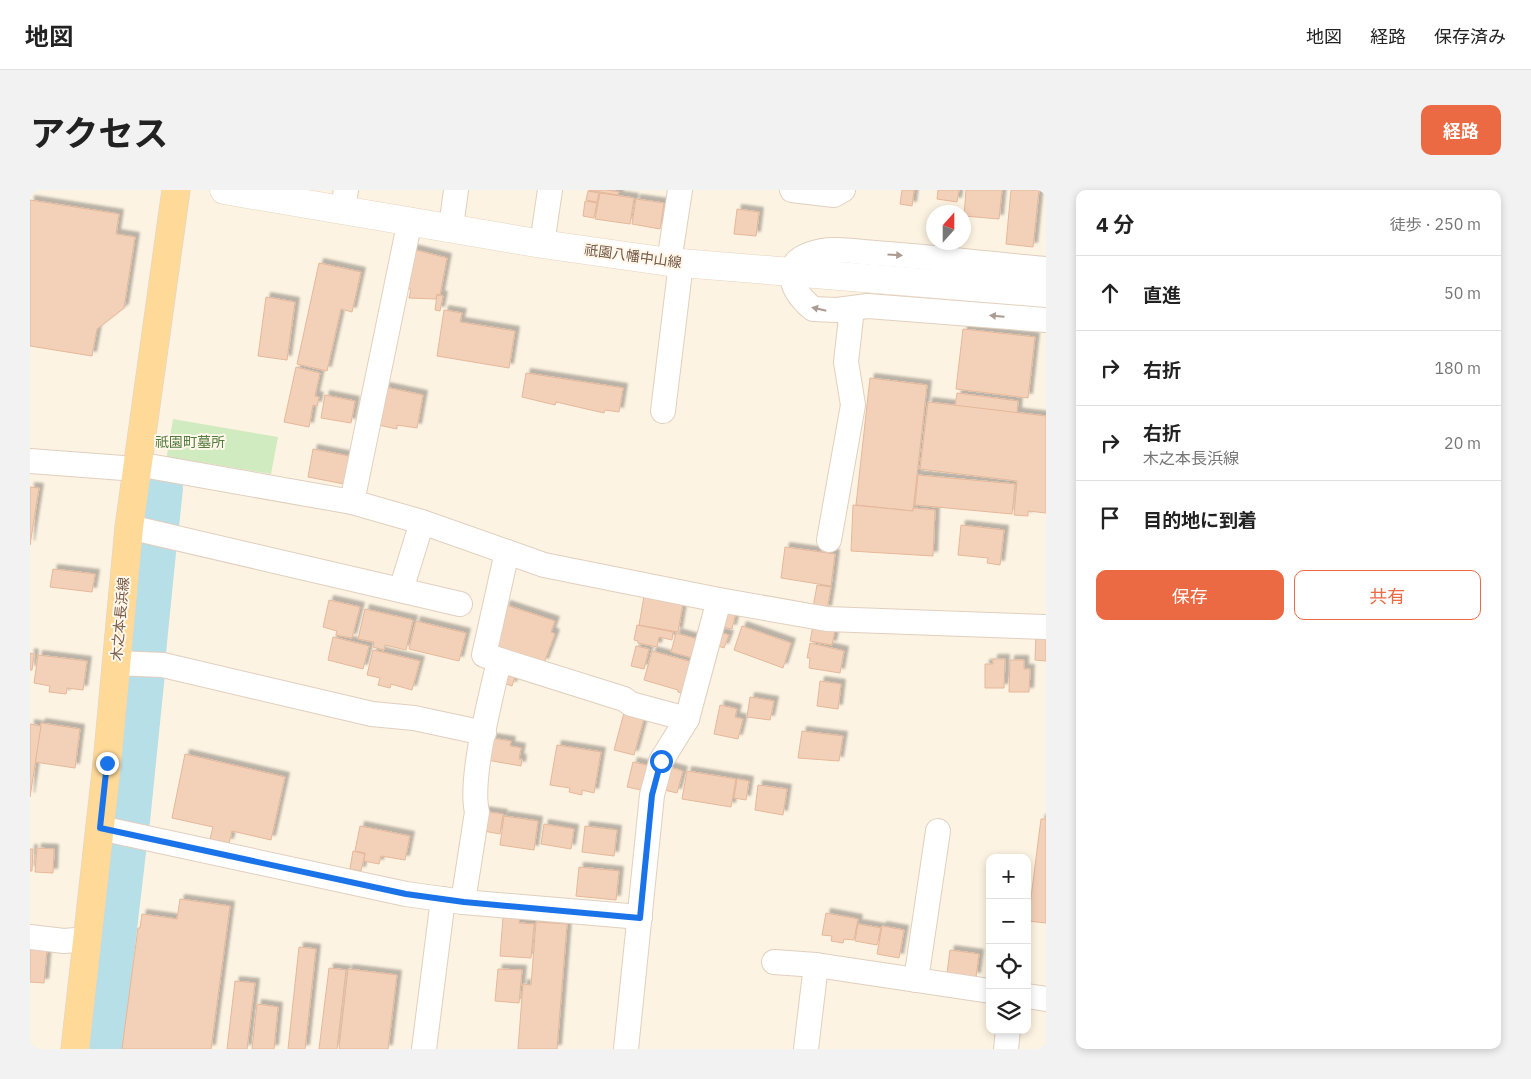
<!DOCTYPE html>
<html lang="ja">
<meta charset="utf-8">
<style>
:root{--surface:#fff;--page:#f2f2f2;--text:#222;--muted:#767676;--line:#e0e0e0;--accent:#eb6a43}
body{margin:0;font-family:"IBM Plex Sans","Noto Sans JP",sans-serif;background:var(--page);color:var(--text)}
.controls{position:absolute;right:15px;bottom:15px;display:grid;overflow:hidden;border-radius:10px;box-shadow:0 2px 8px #0003}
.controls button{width:45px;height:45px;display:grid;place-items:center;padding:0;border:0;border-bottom:1px solid var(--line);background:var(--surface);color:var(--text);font:25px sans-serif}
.compass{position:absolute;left:896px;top:15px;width:45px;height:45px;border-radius:50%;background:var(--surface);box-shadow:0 2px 8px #0003;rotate:21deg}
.stop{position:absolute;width:15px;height:15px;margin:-11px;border:4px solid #1a73e8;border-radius:50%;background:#fff}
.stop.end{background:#1a73e8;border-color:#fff;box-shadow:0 1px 5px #0008}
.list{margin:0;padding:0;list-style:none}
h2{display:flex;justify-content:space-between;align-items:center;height:65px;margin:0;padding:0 20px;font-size:21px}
h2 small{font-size:16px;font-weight:400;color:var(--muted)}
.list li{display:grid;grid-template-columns:32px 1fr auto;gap:15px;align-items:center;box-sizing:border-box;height:75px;padding:0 20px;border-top:1px solid var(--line)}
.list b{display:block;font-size:19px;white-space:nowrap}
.list p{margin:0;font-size:16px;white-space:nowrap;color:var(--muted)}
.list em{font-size:16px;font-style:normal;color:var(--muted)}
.actions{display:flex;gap:10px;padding:15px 20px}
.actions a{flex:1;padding:11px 0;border:1px solid var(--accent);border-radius:10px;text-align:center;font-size:18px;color:var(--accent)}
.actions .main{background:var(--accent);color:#fff}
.icon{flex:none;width:28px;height:28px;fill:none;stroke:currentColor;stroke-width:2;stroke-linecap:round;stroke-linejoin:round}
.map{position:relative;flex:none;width:1016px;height:859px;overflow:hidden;border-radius:10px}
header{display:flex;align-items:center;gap:30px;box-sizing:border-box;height:70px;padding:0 25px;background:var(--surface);border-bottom:1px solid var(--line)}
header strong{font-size:24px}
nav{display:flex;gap:28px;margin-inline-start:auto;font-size:18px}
.intro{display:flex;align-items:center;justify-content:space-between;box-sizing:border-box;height:120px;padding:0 30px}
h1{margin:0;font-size:35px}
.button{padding:12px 22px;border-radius:10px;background:var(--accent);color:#fff;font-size:18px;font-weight:700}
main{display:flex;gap:30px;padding:0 30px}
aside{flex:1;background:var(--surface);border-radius:10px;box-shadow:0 2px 8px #0003}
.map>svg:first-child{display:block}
.green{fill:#d1ebc0}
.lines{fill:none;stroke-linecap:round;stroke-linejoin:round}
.river{stroke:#b6dfe7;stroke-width:36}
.building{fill:#f3d1b9;stroke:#e6b799;filter:url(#shadow)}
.street-casing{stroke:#e1cfbe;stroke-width:26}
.secondary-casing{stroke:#e9d2bd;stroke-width:29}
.primary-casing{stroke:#dbd4cf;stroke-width:29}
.street{stroke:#fff;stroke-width:24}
.secondary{stroke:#fff;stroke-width:28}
.primary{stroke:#fed998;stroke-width:28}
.oneway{fill:#ac9b91}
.route{stroke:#1a73e8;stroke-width:6}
.labels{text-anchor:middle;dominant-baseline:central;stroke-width:4;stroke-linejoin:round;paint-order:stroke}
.street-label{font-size:14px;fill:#755848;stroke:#fff7e9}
.park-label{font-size:14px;fill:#517b3f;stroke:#fff7e9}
</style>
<header>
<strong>地図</strong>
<nav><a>地図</a><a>経路</a><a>保存済み</a></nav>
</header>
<div class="intro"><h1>アクセス</h1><a class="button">経路</a></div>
<main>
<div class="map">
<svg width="1016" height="859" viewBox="0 0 1016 859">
<defs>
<filter id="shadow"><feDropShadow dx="4.5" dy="-4.5" stdDeviation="1" flood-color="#0004"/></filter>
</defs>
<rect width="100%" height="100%" fill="#fdf3e2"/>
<!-- green -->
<path class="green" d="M143 229 248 247 241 284 170 272 136 271Z"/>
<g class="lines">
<!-- river -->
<g class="river">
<path d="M131 336 135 298 131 286"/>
<path d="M118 462 129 352"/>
<path d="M102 631 117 483"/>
<path d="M75 859 99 653"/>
</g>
</g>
<!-- building -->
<g class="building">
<path d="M558 0H577L589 2 588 5Z"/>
<path d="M872 0H884L882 16 870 14Z"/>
<path d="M908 0H929L927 12 907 9Z"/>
<path d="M936 0H972L969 29 934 26Z"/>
<path d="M981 0H1009L1003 57 976 54Z"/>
<path d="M558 1 569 3 567 12 556 10Z"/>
<path d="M570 3 604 8 600 34 565 29Z"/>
<path d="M606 9 634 13 630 39 602 34Z"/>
<path d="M0 10 89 24 86 44 105 47 94 118 67 139 62 166 0 156Z"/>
<path d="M555 11 567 13 564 28 553 26Z"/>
<path d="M707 19 729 22 726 46 704 44Z"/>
<path d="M382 59 417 68 410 105 407 104 406 109 379 108 381 99 375 98Z"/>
<path d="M289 73 331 82 322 122 311 119 297 181 267 174Z"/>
<path d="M407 105 413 106 410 121 405 120Z"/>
<path d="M236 107 265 112 257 170 228 166Z"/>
<path d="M414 120 432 123 430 132 485 141 479 178 407 166Z"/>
<path d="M933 139 1005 147 998 208 926 199Z"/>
<path d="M266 177 290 183 285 206 289 207 287 216 283 215 279 237 254 232Z"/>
<path d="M496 183 593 198 589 222 575 220 574 223 526 212 525 215 492 207Z"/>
<path d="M840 188 897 195 883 321 826 315Z"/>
<path d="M355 197 393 205 387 238 367 235V239L348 235Z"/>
<path d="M927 203 988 211 987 223 925 216Z"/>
<path d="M295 205 325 211 321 233 291 228Z"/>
<path d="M898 212 1016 226V323L998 321V326L984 325 987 291 890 279Z"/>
<path d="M283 259 319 266 314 294 278 287Z"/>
<path d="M888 285 985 294 982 324 885 315Z"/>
<path d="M0 297 9 298 0 355Z"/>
<path d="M823 315 883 321V318L905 320 903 366 821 361Z"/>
<path d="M931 335 974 340 970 375 957 373 958 368 928 365Z"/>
<path d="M755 357 805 364 801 396 751 388Z"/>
<path d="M23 379 65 384 62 402 20 397Z"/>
<path d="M787 395 801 397 797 420 783 418Z"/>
<path d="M614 406 653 413 648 442 609 435Z"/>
<path d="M299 410 330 417 322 448 306 445 307 441 293 437Z"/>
<path d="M476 415 525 431 521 442 525 444 514 473 462 455Z"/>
<path d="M693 418 706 422 702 439 689 436Z"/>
<path d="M335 419 383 430 376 460 355 455 354 460 343 457 344 452 328 449Z"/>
<path d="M386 431 436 443 429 471 379 459Z"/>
<path d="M607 435 643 442 642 450 629 447 627 457 608 453V451L604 450Z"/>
<path d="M712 436 761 453 753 478 704 460Z"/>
<path d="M783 436 805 440 802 455 780 451Z"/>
<path d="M689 442 699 445 694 458 685 455Z"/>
<path d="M646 443 671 450 666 469 641 462Z"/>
<path d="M1006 443H1016V471L1005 470Z"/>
<path d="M303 447 339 456 333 479 298 470Z"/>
<path d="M780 453 814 461 810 483 779 478 780 468H777Z"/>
<path d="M606 456 619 459 614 479 601 476Z"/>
<path d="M343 460 390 471 382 500 361 494 360 498 348 495 350 488 337 485Z"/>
<path d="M622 461 666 473 657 505 648 502V500L614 490Z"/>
<path d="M0 463 4 464 2 480H0Z"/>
<path d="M8 465 57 471 53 500 37 498 36 504 19 502 20 496 4 493Z"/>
<path d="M963 469H975L974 498H955V474H963Z"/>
<path d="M980 470H994V479H1000L999 502H979Z"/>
<path d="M474 479 486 483 482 496 470 492Z"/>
<path d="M790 491 811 494 808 519 787 516Z"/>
<path d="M720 507 744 511 740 530 717 527Z"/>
<path d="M690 515 707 519 705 527 713 529 708 549 684 544Z"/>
<path d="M595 519 615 525 604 565 584 560Z"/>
<path d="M11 533 50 539 45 578 5 572Z"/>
<path d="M0 534 11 536 0 607Z"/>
<path d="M772 541 813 546 809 571 768 568Z"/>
<path d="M461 548 481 551 480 556 491 558 489 569H492L491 576 457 570Z"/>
<path d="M527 555 571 562 564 603 552 600V605L539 602 540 598 520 595Z"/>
<path d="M155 564 255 587 241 650 202 641 199 653 180 649 183 637 142 628Z"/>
<path d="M603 572 621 576 616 601 597 597Z"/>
<path d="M636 576 653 581 647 603 630 599Z"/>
<path d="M657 581 706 589 701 617 652 609Z"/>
<path d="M707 589 719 591 716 610 704 608Z"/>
<path d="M728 595 757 599 753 625 725 620Z"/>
<path d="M451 621 473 624 470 644 448 640Z"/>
<path d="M474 626 508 631 504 660 470 655Z"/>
<path d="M1011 629H1016V733L998 731Z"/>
<path d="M514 634 544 639 541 659 511 654Z"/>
<path d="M330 636 380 646 375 670 351 666 349 674 334 671 335 663 325 661Z"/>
<path d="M555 636 587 640 584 666 552 662Z"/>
<path d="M7 658 24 659 23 683 5 682Z"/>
<path d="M0 659H3L2 681H0Z"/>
<path d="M323 661 335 664 331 681 320 679Z"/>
<path d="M549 677 589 681 586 710 546 706Z"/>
<path d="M150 709 200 716 181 859H92L108 738H110L112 724 147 729Z"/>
<path d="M796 723 828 729 824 750 814 749 813 753 801 751 802 746 792 745Z"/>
<path d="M473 727 490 728 489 733 504 734 501 768 470 766Z"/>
<path d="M506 732 537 734 527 859H488L493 794 501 795Z"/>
<path d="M828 734 851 738 847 755 825 751Z"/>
<path d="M852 736 874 740 869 768 847 764Z"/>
<path d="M0 757 17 759 14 793 0 792Z"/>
<path d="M269 757 286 759 275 859H258Z"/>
<path d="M920 760 949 764 946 787 917 783Z"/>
<path d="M299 778 316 780 307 859H289Z"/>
<path d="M318 779 367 785 358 859H309Z"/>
<path d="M468 779 492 780 489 813 465 811Z"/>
<path d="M205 791 225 793 217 859H197Z"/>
<path d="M227 814 248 817 244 859H222Z"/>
</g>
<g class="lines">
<defs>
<g id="street">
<path d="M762 0 804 5 813 0"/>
<path d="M313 18 316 0"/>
<path d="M421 37 426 0"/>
<path d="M512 54 520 0"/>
<path d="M639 72 650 0"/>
<path d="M1016 79C959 74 902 67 845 63 829 62 808 58 792 61 778 64 762 69 762 84 762 99 772 110 783 119L807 120 838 116 1016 130"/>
<path d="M633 221 651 73"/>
<path d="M0 271 106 279"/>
<path d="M107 274 322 312 392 332 514 375 689 410 797 429 1016 437"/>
<path d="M322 312 380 30"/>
<path d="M99 337 430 414"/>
<path d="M799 350 823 215 816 172 822 119"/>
<path d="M477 362 454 465 594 509 601 514 657 529"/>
<path d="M371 400 392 332"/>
<path d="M86 473 133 475 342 524 384 528 454 543"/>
<path d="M70 638 376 704 433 712 610 727"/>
<path d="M433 712 447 622C439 589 461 507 469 471"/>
<path d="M0 747 34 751 58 749"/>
<path d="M744 772 786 775 960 801"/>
<path d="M886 790 908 641"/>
<path d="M997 806 1016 809"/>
<path d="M394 859 413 709"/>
<path d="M596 859 622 605 631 571 657 529 689 410"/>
<path d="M776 859 786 775"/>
<path d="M976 859 978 840"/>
</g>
<path id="secondary" d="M194 0 512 54 639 72 1016 103"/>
<path id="primary" d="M45 859 77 573 99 337 146 0"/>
</defs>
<!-- street casing -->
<use href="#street" class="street-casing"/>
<!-- secondary casing -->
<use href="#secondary" class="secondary-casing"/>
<!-- primary casing -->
<use href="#primary" class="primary-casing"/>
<!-- street -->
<use href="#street" class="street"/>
<!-- secondary -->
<use href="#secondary" class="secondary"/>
<!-- primary -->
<use href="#primary" class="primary"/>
</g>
<!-- one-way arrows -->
<defs><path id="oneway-solid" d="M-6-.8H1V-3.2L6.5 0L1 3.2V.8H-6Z" transform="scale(1.25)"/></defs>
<g class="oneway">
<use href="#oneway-solid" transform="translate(865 65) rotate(3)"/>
<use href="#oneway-solid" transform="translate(789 119) rotate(-167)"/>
<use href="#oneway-solid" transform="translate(967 126) rotate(-175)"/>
</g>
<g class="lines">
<!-- route -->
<path class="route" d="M77 573 70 638 376 704 434 712 610 728 622 605 631 571"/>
</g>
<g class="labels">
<!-- street labels -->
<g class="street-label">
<text transform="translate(603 66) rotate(8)">祇園八幡中山線</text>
<text transform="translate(90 429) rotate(-85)">木之本長浜線</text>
</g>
<!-- park labels -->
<g class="park-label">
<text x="160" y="252">祇園町墓所</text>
</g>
</g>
</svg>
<div class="controls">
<button>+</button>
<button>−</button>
<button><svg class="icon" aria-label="locate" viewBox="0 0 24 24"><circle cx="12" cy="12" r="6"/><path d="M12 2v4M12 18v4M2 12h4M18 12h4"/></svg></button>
<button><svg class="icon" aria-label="layers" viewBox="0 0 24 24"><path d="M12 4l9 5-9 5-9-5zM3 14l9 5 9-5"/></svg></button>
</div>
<svg class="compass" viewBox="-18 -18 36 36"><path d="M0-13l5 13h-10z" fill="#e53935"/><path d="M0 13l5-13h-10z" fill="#767676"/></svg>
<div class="stop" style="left:631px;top:571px"></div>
<div class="stop end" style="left:77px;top:573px"></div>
</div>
<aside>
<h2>4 分<small>徒歩 · 250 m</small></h2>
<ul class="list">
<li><svg class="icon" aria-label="ahead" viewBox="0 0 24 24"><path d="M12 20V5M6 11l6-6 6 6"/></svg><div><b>直進</b></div><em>50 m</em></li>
<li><svg class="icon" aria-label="right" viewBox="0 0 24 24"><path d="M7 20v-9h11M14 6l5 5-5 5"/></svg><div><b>右折</b></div><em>180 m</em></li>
<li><svg class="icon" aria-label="right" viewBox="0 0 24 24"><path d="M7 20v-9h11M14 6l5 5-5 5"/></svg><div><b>右折</b><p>木之本長浜線</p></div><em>20 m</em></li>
<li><svg class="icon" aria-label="arrive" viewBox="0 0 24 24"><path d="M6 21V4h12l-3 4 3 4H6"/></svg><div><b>目的地に到着</b></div></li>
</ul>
<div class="actions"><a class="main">保存</a><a>共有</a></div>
</aside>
</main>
